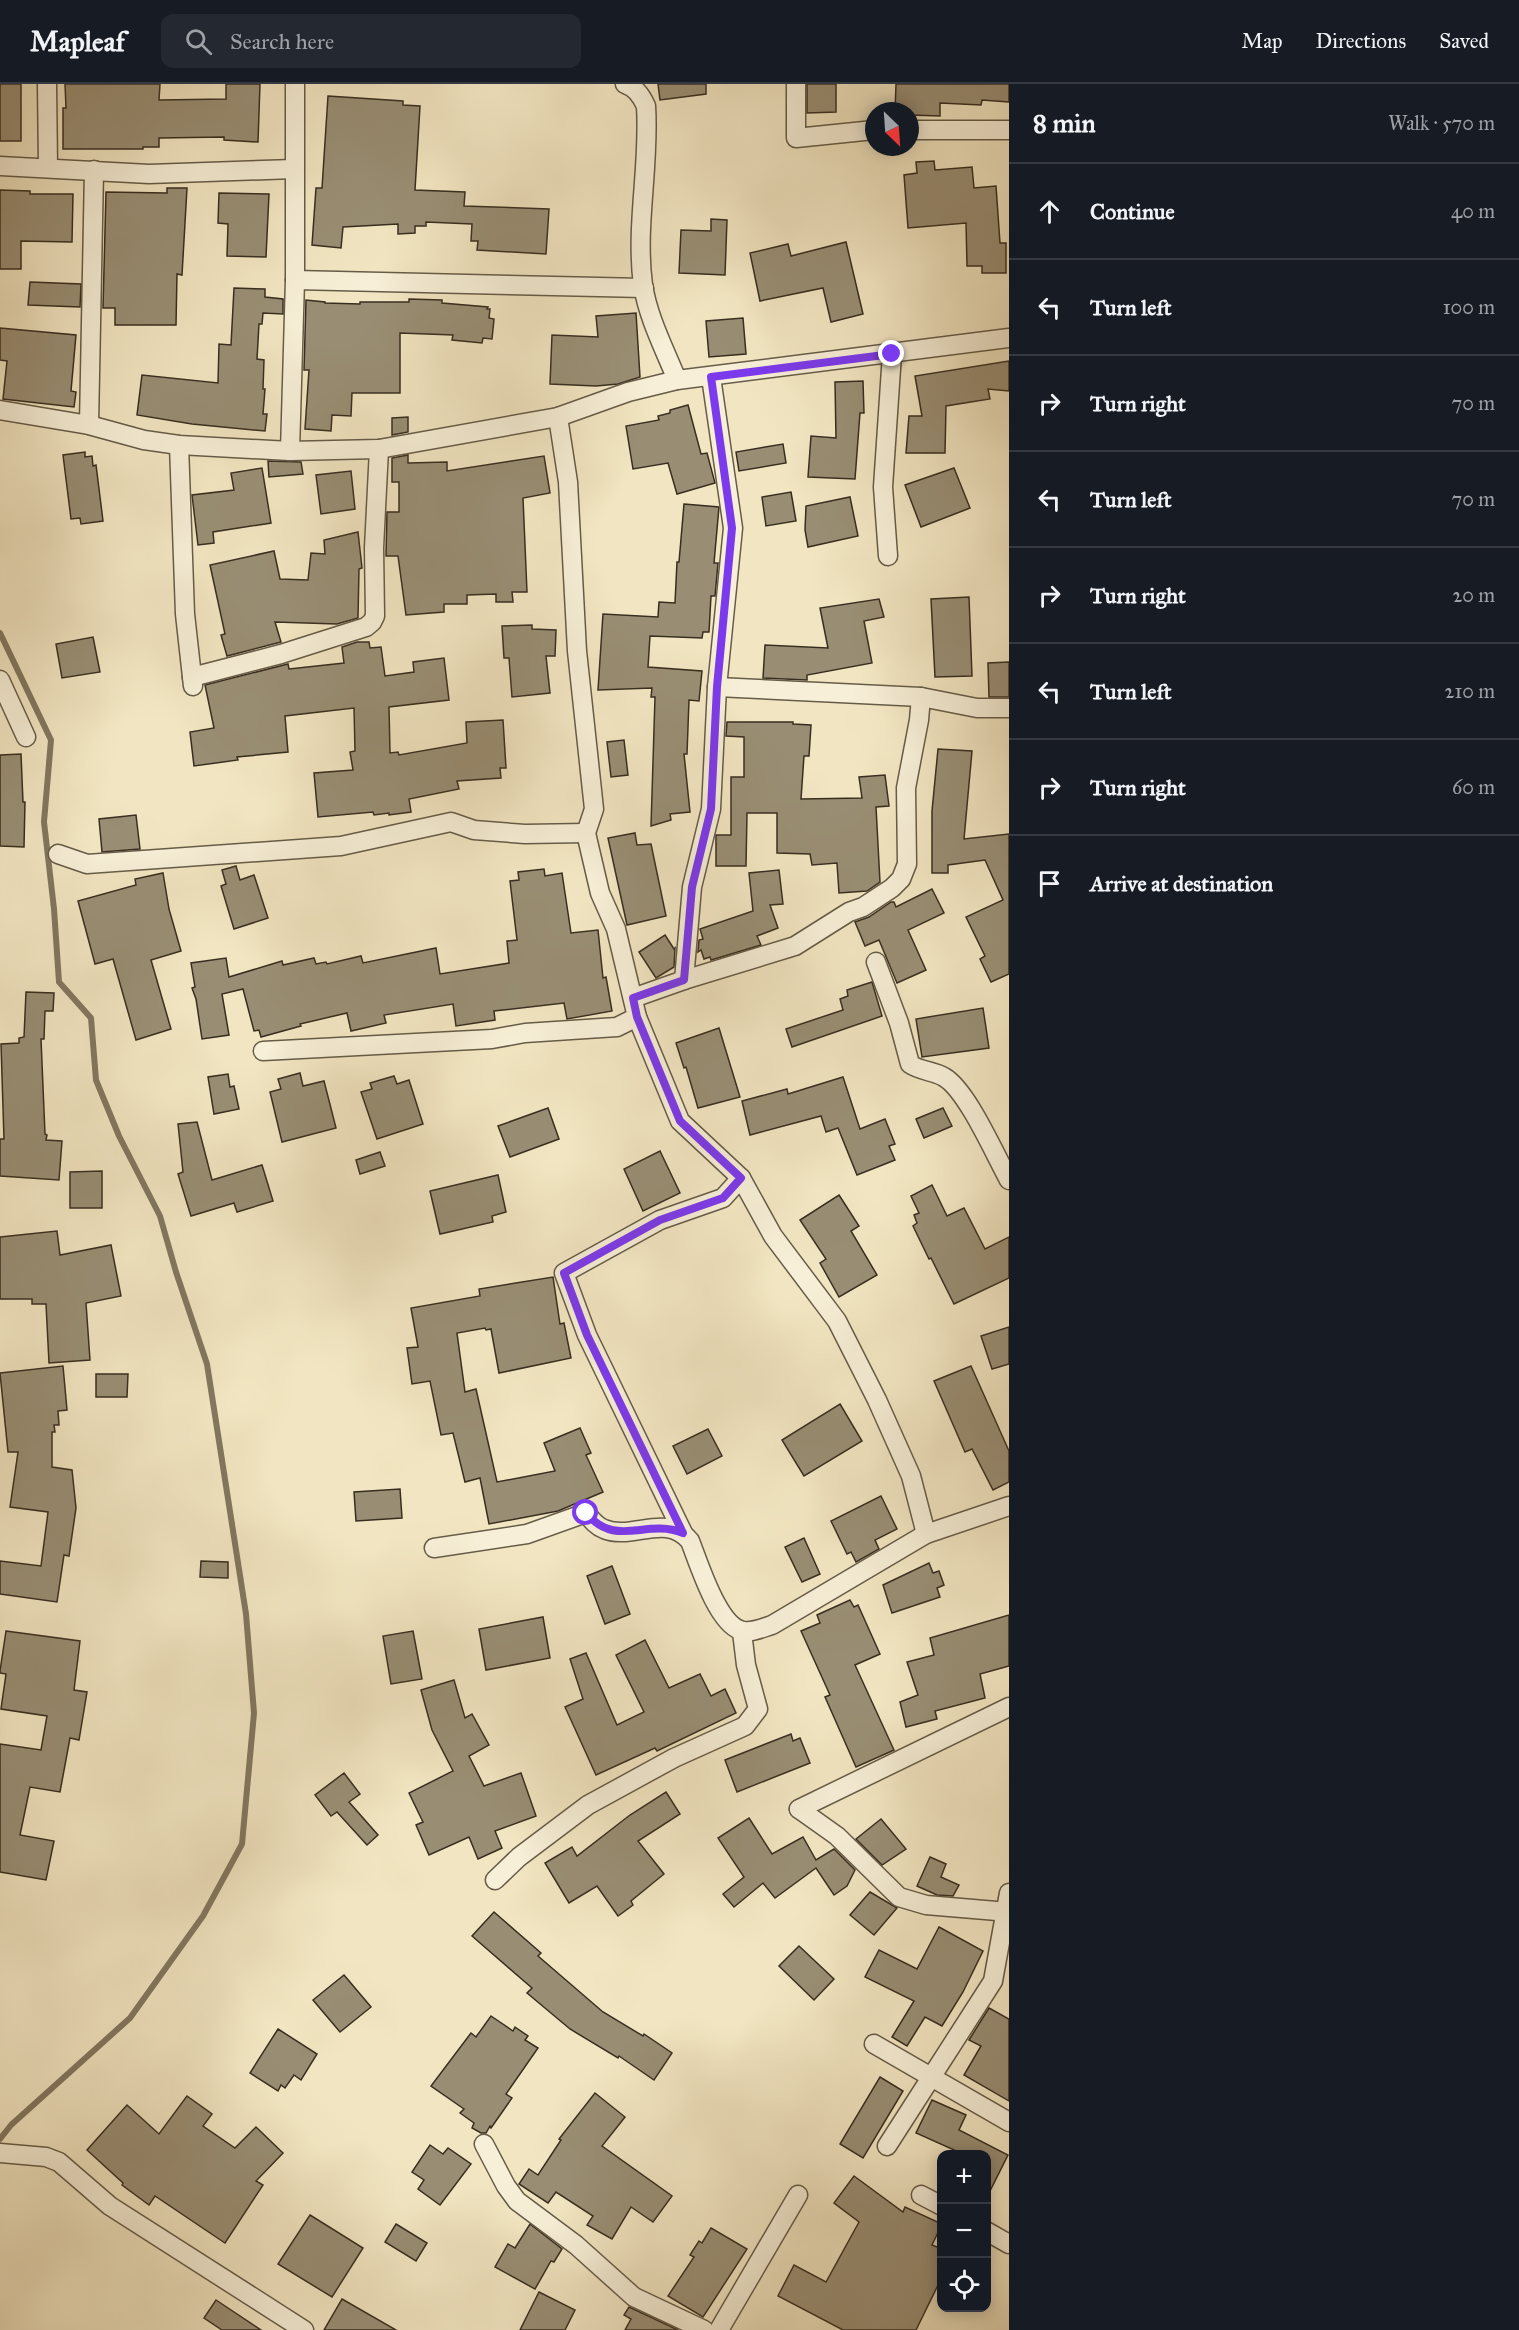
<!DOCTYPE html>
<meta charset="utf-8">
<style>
:root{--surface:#171b24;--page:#242831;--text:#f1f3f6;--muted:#9ea1a6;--line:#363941}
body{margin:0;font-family:"IM FELL Great Primer",serif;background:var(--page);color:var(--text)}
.controls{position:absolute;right:18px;bottom:18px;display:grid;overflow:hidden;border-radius:12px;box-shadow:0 3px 15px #0003}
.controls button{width:54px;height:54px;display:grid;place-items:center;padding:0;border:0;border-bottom:2px solid var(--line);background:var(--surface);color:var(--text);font:30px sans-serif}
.compass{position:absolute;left:865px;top:18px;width:54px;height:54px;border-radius:50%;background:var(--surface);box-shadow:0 3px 15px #0003;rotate:155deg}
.stop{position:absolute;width:18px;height:18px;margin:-14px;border:4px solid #7c3aed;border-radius:50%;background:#fff}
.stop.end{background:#7c3aed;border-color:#fff;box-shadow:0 2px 6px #0008}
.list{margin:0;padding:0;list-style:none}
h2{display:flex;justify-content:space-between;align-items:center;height:78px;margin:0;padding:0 24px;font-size:26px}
h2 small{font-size:20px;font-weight:400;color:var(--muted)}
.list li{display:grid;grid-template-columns:39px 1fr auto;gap:18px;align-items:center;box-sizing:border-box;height:96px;padding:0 24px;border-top:2px solid var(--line)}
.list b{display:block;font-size:22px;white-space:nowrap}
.list em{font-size:20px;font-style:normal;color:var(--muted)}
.icon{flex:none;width:33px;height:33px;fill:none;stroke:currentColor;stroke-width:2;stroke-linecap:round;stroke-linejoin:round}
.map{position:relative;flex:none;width:1009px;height:2246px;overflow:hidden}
header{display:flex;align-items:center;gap:36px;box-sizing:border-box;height:84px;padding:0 30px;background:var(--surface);border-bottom:2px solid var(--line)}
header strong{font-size:28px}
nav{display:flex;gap:33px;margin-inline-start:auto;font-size:21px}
.search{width:420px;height:54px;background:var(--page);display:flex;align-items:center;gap:15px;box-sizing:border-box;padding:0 21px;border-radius:12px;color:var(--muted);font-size:22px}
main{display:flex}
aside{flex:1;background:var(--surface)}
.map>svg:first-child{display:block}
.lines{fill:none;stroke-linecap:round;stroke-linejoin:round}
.stream{stroke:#827760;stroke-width:6}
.building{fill:#998e74;stroke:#382e20;stroke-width:1.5}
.street-casing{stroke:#665c48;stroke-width:21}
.street{stroke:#f7efd7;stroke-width:18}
.route{stroke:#7c3aed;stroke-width:8}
</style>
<header>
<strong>Mapleaf</strong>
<div class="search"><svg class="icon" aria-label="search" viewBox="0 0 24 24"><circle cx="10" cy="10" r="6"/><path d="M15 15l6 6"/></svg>Search here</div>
<nav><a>Map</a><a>Directions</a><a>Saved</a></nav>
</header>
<main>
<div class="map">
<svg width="1009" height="2246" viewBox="0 0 1009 2246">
<rect width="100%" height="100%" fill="#f2e6c2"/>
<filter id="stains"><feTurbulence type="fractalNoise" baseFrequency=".00333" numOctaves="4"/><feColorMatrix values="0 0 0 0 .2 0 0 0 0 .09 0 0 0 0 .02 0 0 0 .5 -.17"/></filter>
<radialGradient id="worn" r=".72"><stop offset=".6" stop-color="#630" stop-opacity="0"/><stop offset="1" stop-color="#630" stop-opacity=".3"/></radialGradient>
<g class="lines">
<!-- stream -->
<path class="stream" d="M0 549 51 656 44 738 54 825 59 898 91 934 96 996 119 1052 160 1132 176 1188 207 1280 246 1530 254 1629 242 1760 203 1832 130 1934 11 2041 0 2055"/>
</g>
<!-- building -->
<g class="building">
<rect x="0" y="0" width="21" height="57"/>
<path d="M65 0H160L159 16 226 15V0H260L258 58 224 56V53L159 54V63H143V65H63V24H66Z"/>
<path d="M658 0H706V10L660 16Z"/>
<path d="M807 0H836V28L807 29Z"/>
<path d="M896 0H1009V18L982 16 981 21 940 19V32L910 31V27H895Z"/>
<path d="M328 12 403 17V21L420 22 415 106 465 108 464 122 549 125 546 170 477 166 478 157H471L472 140 426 138V142H415V149L398 150V140L343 143 341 164 312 161 316 104H322Z"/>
<path d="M934 77 935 86 972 83 974 104 996 102 1000 159H1006V189H982V182H967L966 139 908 144 904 91 917 89 916 78Z"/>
<path d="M167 104H187L182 191 177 190 176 241H115V224H103L106 108 167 109Z"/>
<path d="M0 106 30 107V110H73L72 158 21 157V185H0Z"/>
<path d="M219 109 269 110 266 173 227 172 228 140 218 139Z"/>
<path d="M711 135 727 136 725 191 679 189 681 146 711 147Z"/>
<path d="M846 158 863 230 831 238 823 204 760 217 750 169 788 160 791 172Z"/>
<path d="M30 198 81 200 80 223 28 221Z"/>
<path d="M234 204 265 205V213L283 215V230L263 229 262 240H259L257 275 264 276 263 305H265L263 330H267L265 347 192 340 137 331 142 291 218 299 219 260 231 261Z"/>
<path d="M409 215 442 216V219L488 223 487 225H490L489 234 494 235 492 255 483 254 482 259 452 256 453 251 400 249V309H352L351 332 332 331 331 347 305 345 309 286H304L306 216 325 218V219L360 220V218H409Z"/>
<path d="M636 229 640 293 618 300 596 302 550 300 552 251 598 253 596 232Z"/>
<path d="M743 234 746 270 709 273 706 237Z"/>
<path d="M0 244 76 251 71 307 76 308 74 323 3 315 7 277 0 276Z"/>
<path d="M1009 277V307L988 305 990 315 946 322 945 369H906L909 332H922L915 292Z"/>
<path d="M863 297 864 329H860L855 395 808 393 811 352 836 354 835 298Z"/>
<path d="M688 321 701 370 707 369 715 399 677 410 668 379 633 385 626 342 659 336 658 332 670 329V326Z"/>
<path d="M408 333V348L392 351V334Z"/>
<path d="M783 360 786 379 739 387 736 368Z"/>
<path d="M85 368V373L92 372 93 382 96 381 103 437 81 440 80 434 71 435 63 371Z"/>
<path d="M408 371V379L447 378V387L544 372 550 409 523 414 527 508H512L513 518H496V510L467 511V520H444V528L406 531 398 472H386L387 428H399V398H392V374Z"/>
<path d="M268 377 301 378 303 390 269 393Z"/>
<path d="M262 384 271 439 213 448 214 459 198 461 192 411 234 406 231 389Z"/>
<path d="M954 384 970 424 921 443 905 401Z"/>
<path d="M351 387 355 425 321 430 316 391Z"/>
<path d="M791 408 796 437 766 442 762 413Z"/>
<path d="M850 413 858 452 808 463 805 446 806 422Z"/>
<path d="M684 420 719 423 714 479H718L715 512H711L709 548H703L702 554 650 552 648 583 702 587 699 617 689 616 687 670H684L690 728 670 730 671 736 651 742 655 613H651L652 604 598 606 603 530 658 533 659 518 675 519 677 478H679Z"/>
<path d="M358 448 362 484 359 485 358 534 337 540 275 538 281 558 227 572 221 551 225 550 210 481 274 467 280 495 308 496 311 469 325 470 324 456Z"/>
<path d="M969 513 972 592 935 593 931 515Z"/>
<path d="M879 515 884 533 864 537 872 579 807 591V596L763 594 765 561 828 564 820 524Z"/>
<path d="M532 541V545L556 546 555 572H546L550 609 512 613 509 574H504L502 542Z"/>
<path d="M93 553 100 588 62 594 56 560Z"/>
<path d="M357 558H369L370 564 381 563 385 592 414 588 413 578 444 574 449 616 389 623 390 669 398 668 399 671 467 659 466 638 503 636 506 684H500L501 694 457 697 459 705 409 715 411 728 389 731V729L374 731 373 728 318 733 314 689 353 686 350 668 355 667 354 624 285 632 288 668 237 673 238 676 194 682 190 648 214 644 205 601 288 580 289 585 344 579 342 563Z"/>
<path d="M1009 578V613H989L988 579Z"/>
<path d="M727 638H793V640L811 641 809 672H804L801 715 862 714 859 693 885 691 889 722 876 723 880 798 867 807 839 809 837 779 812 781 810 770 777 769V729H747L746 782H716V751H731V693H744V653L726 652Z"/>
<path d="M624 656 628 691 611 693 607 658Z"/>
<path d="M938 665 972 667 964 755 1009 750V890L991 898 980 875 985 872 966 833 1003 816 985 776 948 781V789H932V727Z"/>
<path d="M21 670 23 718H25L24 763 0 762V671Z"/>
<path d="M136 731 140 765 102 768 99 735Z"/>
<path d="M635 749 637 761 651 760 666 832 627 841 608 754Z"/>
<path d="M236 782 240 796 254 791 268 834 234 845 221 802 226 800 222 786Z"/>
<path d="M544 785 545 792 562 789 571 849 598 846 603 894 606 893 612 927 567 935 564 919 494 927 495 936 456 942 453 920 384 931 386 939 351 947 347 929 300 940 301 942 261 953 259 946 254 947 243 905 222 910 229 951 202 955 196 915 192 904 195 903 191 879 226 874 229 893 282 877 283 881 314 874 316 880 326 878 327 880 361 872 363 879 436 864 440 890 509 879 507 857 517 856 510 797 519 796 518 788Z"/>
<path d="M779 786 783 820 770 821 778 844 757 852 761 861 711 876 710 873 704 875 701 866 698 868 699 856 703 855 700 845 753 827 749 789Z"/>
<path d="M163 789 169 825 181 867 151 876 171 945 136 956 113 875 95 880 78 817 136 801 135 795Z"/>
<path d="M932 805 944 829 908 846 926 886 897 899 879 856 865 862 855 838 869 833 891 818H894L896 823Z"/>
<path d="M665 851 674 865 675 864 674 883 656 894 639 868Z"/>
<path d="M872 898 882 932 792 963 786 945 843 926 840 915 848 912 847 906Z"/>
<path d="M26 908 54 909 53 927H45L44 955H41L45 1050 47 1051 46 1056 62 1057 59 1096 0 1092V1055H4L1 960 19 959V954L24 953Z"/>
<path d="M983 924 989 964 922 973 916 935Z"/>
<path d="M719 944 740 1013 698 1024 686 983 684 984 676 959Z"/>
<path d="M300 989 303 1002 324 997 336 1044 282 1058 270 1008 281 1005 278 995Z"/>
<path d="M228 990 230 1003 234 1002 239 1025 214 1030 208 993Z"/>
<path d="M394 992 397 1000 409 996 423 1040 377 1055 361 1008 372 1005 370 999Z"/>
<path d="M843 993 860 1045 885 1035 895 1060 889 1062 895 1076 857 1091 838 1044 826 1048 821 1032 750 1051 742 1017 787 1005 788 1010Z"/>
<path d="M548 1024 559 1055 510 1073 498 1042Z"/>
<path d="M943 1024 952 1042 924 1054 916 1035Z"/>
<path d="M197 1038 212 1096 262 1081 273 1117 237 1128 234 1119 191 1132 178 1090 183 1088 178 1040Z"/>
<path d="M660 1067 680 1109 643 1127 624 1085Z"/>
<path d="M380 1068 385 1082 360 1090 356 1076Z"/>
<path d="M102 1087V1124H70V1088Z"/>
<path d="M498 1091 506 1128 492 1132 493 1138 440 1150 430 1107Z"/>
<path d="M932 1101 947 1132 964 1124 985 1165 1009 1153V1194L954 1220 931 1174 929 1175 913 1142 917 1139 914 1131 919 1129 911 1112Z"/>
<path d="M839 1111 859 1142 851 1147 877 1191 839 1213 820 1179 826 1175 800 1136Z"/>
<path d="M57 1147 60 1171 111 1161 121 1212 86 1219 90 1276 49 1279 46 1220H32V1215H0V1153Z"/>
<path d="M553 1193 560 1240 564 1239 571 1274 499 1289 491 1245 486 1246 485 1244 457 1249 465 1308 476 1305 497 1398 555 1387 544 1359 580 1344 591 1369 586 1371 603 1408 558 1427 489 1440 480 1394 465 1398 453 1349 441 1351 430 1297 412 1300 407 1264 418 1263 411 1224 480 1212 479 1205Z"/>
<path d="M1009 1243V1280L992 1285 981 1252Z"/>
<path d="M63 1282 67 1326 58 1327 59 1341H54L55 1348H52V1383L72 1386 76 1424 69 1472 64 1471 57 1518 0 1510V1477L41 1482 48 1428 10 1423 18 1368H8L0 1289Z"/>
<path d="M971 1282 1009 1367V1398L993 1406 972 1365 965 1368 934 1297Z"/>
<path d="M96 1290H128L127 1313H96Z"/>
<path d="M840 1320 862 1357 804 1392 782 1356Z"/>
<path d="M708 1345 722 1372 687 1390 673 1362Z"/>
<path d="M400 1405 402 1434 356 1437 354 1408Z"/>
<path d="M881 1412 897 1445 875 1456 879 1465 856 1478 851 1468 847 1470 831 1437Z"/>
<path d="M804 1454 820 1490 802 1498 785 1463Z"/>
<path d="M201 1477 228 1478V1494L200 1493Z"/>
<path d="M929 1479 933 1489 939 1487 944 1501 937 1504 940 1513 892 1529 883 1501Z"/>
<path d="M612 1482 630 1530 605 1540 587 1492Z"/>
<path d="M850 1516 854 1523 858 1521 880 1570 855 1581 894 1666 856 1683 825 1613 830 1611 801 1547 820 1539 817 1531Z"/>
<path d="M1009 1531V1582L980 1590 985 1614 935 1627 937 1635 906 1643 900 1618 918 1611 907 1578 934 1571 930 1554Z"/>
<path d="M543 1533 550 1574 486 1586 479 1545Z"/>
<path d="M6 1547 80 1557 74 1606 87 1608 79 1656 70 1654 60 1708 30 1703 20 1751 54 1757 46 1796 0 1788V1660L41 1666 47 1632 1 1625 6 1590 0 1589V1587Z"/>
<path d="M413 1547 422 1595 391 1600 383 1552Z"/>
<path d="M645 1556 669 1604 700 1590 711 1612 725 1605 736 1629 657 1667 655 1664 596 1691 565 1623 583 1615 570 1575 586 1569 617 1641 644 1628 616 1571Z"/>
<path d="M454 1596 465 1634 472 1630 489 1661 469 1672 484 1702 521 1689 536 1732 495 1747 502 1764 478 1775 469 1753 429 1771 416 1741 423 1738 409 1709 453 1687 432 1646 421 1606Z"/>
<path d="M791 1650 793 1657 800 1654 810 1679 737 1708 725 1676Z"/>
<path d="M344 1689 360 1710 349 1718 378 1751 367 1761 337 1728 331 1732 315 1711Z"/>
<path d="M666 1708 680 1730 638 1757 664 1790 631 1817 633 1821 618 1832 597 1802 569 1819 545 1779 572 1763 577 1772 630 1731Z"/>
<path d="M749 1734 772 1770 803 1753 816 1776 834 1765 855 1786 847 1802 834 1811 816 1784 775 1814 763 1799 734 1823 723 1810 744 1793 718 1754Z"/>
<path d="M881 1735 906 1765 882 1781 856 1755Z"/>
<path d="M930 1773 946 1780 941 1793 959 1801 953 1812 937 1811 917 1802Z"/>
<path d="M870 1808 897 1824 874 1851 850 1831Z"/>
<path d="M494 1828 541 1869 538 1872 603 1928 643 1952 644 1950 672 1969 654 1996 619 1972 618 1974 570 1945 527 1909 532 1904 472 1852Z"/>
<path d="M939 1843 983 1867 963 1908 942 1942 925 1933 907 1962 892 1953 914 1917 865 1893 879 1866 917 1885Z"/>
<path d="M799 1862 834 1895 814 1916 779 1882Z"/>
<path d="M344 1891 371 1923 340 1948 313 1916Z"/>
<path d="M989 1924 1009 1935V2017L964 1991 981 1962 969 1956Z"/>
<path d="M491 1932 513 1947 515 1943 528 1952 525 1956 538 1964 506 2010 512 2014 491 2044 490 2042 486 2049H481L472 2044 474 2039 460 2029 464 2025 431 2002 471 1949 476 1953Z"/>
<path d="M278 1945 317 1970 301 1996 294 1991 285 2004 281 2001 278 2007 250 1989Z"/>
<path d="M880 1993 903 2007 863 2074 840 2060Z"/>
<path d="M595 2009 625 2033 602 2062 672 2112 653 2138 631 2123 612 2155 587 2141 593 2132 556 2108 548 2119 519 2100 529 2085 538 2091 561 2056 559 2055Z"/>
<path d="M187 2012 212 2030 203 2042 235 2064 256 2043 283 2069 256 2097 263 2101 225 2159 155 2112 149 2121 122 2101 123 2099 87 2066 127 2021 159 2050Z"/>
<path d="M932 2016 966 2031 959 2046 1008 2071 987 2113V2070H963L916 2049Z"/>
<path d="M430 2061 443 2070 448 2064 471 2080 440 2121 418 2105 424 2096 412 2088Z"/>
<path d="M854 2092 903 2128 905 2123 942 2140 932 2161 942 2165V2193L916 2246H843L778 2212 794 2181 826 2198 859 2138 834 2119Z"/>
<path d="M310 2131 363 2164 332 2213 278 2180Z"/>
<path d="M396 2140 427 2159 416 2177 385 2158Z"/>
<path d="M530 2140 562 2165 554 2178 551 2177 535 2205 495 2183 508 2160 515 2164Z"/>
<path d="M711 2144 747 2165 703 2233 668 2212 694 2173 690 2171 699 2157 702 2159Z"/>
<path d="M539 2208 575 2226 565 2246H520Z"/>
<path d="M342 2215 396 2246H324Z"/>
<path d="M216 2216 261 2246H222L204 2234Z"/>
<path d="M629 2223 678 2246H625L631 2235 624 2231Z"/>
</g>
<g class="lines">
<defs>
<g id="street">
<path d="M47 0 48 83"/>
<path d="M625 0C636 3 642 13 646 22 650 82 635 142 643 201 648 234 665 266 677 296"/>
<path d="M796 0V54L874 46"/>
<path d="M910 46H1009"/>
<path d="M0 82 149 90 294 85"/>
<path d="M295 196 644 204"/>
<path d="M0 326 89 341 144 356 179 361 290 367 379 365 558 333 628 308 677 296 1009 254"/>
<path d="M558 333 568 398 577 567 594 725 586 749 600 809 616 845 637 933 680 1037 741 1094 773 1152 837 1237 877 1316 911 1392 926 1450"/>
<path d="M89 341 94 86"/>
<path d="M179 361 185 530 193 602"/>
<path d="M290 367 295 196V0"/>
<path d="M888 472 883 403 892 270"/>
<path d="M192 593 281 570 366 543 372 538 375 532 374 464 379 365"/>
<path d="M0 596 26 653"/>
<path d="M717 603 921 613 977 624H1009"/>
<path d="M58 770 87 780 341 762 451 738 474 746 525 750 586 749"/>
<path d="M876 878 899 939 910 980C920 987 934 987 944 993 967 1006 995 1071 1009 1096"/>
<path d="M684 896 795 862 849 828 863 823 892 804 901 795 907 780 906 704 919 636 921 613"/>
<path d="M633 914 684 896 692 803 711 725 717 603 733 444 711 293"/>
<path d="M263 967 492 955 525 949 617 943 637 933"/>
<path d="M683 1449 587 1251 564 1189 660 1136 723 1114 741 1094"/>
<path d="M434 1464 527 1450 586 1429C591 1435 596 1442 604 1445 632 1457 666 1428 690 1457 699 1480 717 1538 740 1546 749 1550 762 1544 772 1541L926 1450 1009 1422"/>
<path d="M799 1725 837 1752 899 1813 926 1821 1009 1828"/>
<path d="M799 1725 1009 1623"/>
<path d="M495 1796 519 1773 588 1721 674 1674 745 1642 758 1625 746 1581 742 1548"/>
<path d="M874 1960 1009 2038"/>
<path d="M484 2060 506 2102 517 2117 576 2161 634 2213 704 2246"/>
<path d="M887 2062 993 1897 1009 1809"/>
<path d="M0 2069 46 2073 59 2078 110 2122 304 2246"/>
<path d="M921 2111 942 2122"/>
<path d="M986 2147 1009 2160"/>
<path d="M719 2246 798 2111"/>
</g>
</defs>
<!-- street casing -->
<use href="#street" class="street-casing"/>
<!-- street -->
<use href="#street" class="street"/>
</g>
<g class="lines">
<!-- route -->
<path class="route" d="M586 1429C617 1465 645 1434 683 1449L587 1251 564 1189 660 1136 723 1114 741 1094 680 1037 637 933 633 914 684 896 692 803 711 725 717 603 732 444 711 293 892 270"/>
</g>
<rect width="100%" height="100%" filter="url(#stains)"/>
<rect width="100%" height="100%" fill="url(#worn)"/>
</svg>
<div class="controls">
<button>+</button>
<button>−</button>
<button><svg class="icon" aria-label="locate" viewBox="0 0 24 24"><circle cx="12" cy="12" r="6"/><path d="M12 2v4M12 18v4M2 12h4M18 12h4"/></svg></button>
</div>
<svg class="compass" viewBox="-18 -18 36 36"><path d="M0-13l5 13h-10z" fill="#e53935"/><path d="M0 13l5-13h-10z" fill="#9ea1a6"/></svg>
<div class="stop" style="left:586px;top:1429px"></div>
<div class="stop end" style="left:892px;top:270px"></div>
</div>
<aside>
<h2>8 min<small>Walk · 570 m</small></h2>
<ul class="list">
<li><svg class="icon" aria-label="ahead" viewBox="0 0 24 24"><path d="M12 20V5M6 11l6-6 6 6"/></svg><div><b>Continue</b></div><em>40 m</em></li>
<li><svg class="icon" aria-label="left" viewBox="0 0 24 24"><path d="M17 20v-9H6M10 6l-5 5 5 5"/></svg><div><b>Turn left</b></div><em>100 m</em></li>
<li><svg class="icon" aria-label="right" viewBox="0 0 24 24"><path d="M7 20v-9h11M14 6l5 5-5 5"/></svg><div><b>Turn right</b></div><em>70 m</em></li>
<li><svg class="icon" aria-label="left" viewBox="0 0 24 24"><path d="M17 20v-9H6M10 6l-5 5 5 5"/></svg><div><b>Turn left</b></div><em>70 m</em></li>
<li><svg class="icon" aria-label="right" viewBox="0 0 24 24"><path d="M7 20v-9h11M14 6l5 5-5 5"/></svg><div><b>Turn right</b></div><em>20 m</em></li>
<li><svg class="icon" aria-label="left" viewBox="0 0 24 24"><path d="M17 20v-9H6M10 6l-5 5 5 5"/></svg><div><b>Turn left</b></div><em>210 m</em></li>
<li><svg class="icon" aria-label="right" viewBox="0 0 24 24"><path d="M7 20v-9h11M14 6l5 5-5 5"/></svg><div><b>Turn right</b></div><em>60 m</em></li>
<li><svg class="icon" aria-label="arrive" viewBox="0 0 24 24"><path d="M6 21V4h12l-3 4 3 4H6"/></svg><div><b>Arrive at destination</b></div></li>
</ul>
</aside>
</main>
